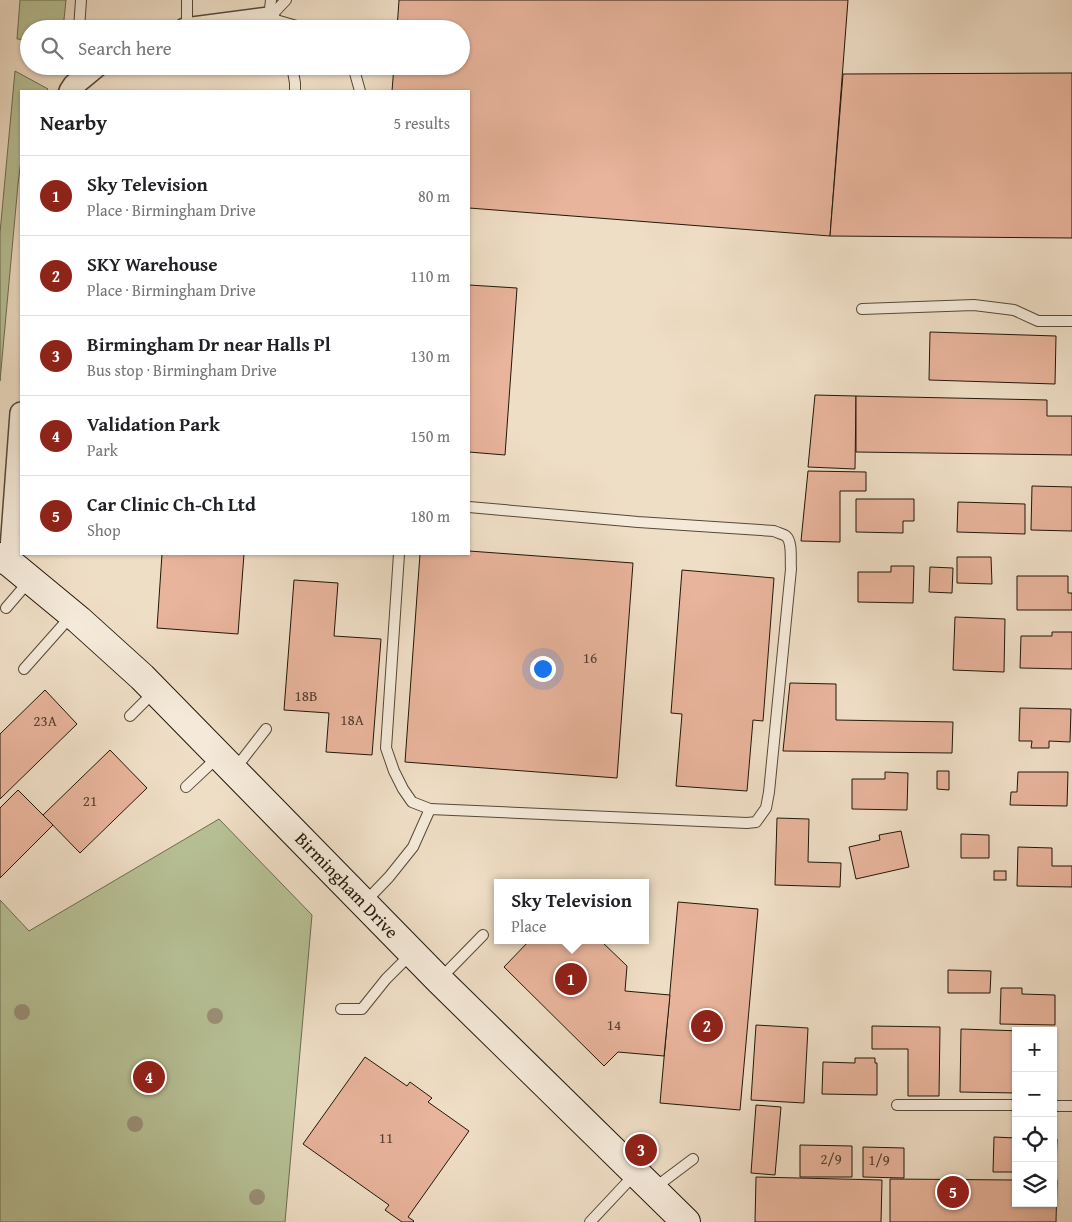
<!DOCTYPE html>
<meta charset="utf-8">
<style>
:root{--surface:#fff;--page:#f6f6f6;--text:#202124;--muted:#757577;--line:#e0e0e0;--accent:#8f2418}
body{margin:0;font-family:"Gentium Book Plus",serif;background:var(--page);color:var(--text)}
.controls{position:absolute;right:15px;bottom:15px;display:grid;overflow:hidden;border-radius:0px;box-shadow:0 1px 4px #0004}
.controls button{width:45px;height:45px;display:grid;place-items:center;padding:0;border:0;border-bottom:1px solid var(--line);background:var(--surface);color:var(--text);font:25px sans-serif}
.you{position:absolute;left:542px;top:668px;width:18px;height:18px;margin:-12px;border:4px solid #fff;border-radius:50%;background:#1a73e8;box-shadow:0 0 0 8px #1a73e833}
.badge{display:grid;place-items:center;width:32px;height:32px;border-radius:50%;background:var(--accent);color:#fff;font-size:16px;font-weight:700}
.pin{position:absolute;translate:-50% -50%;border:2px solid #fff;box-shadow:0 1px 5px #0006}
.popup{position:absolute;left:494px;top:879px;width:155px;height:65px;box-sizing:border-box;display:grid;place-content:center;border-radius:0px;background:var(--surface);filter:drop-shadow(0 1px 4px #0005);font-size:16px;white-space:nowrap;color:var(--muted)}
.popup b{font-size:19px;color:var(--text)}
.popup::after{content:'';position:absolute;left:50%;top:100%;margin-left:-10px;border:10px solid transparent;border-top-color:var(--surface)}
.list{margin:0;padding:0;list-style:none}
h2{display:flex;justify-content:space-between;align-items:center;height:65px;margin:0;padding:0 20px;font-size:21px}
h2 small{font-size:16px;font-weight:400;color:var(--muted)}
.list li{display:grid;grid-template-columns:32px 1fr auto;gap:15px;align-items:center;box-sizing:border-box;height:80px;padding:0 20px;border-top:1px solid var(--line)}
.list b{display:block;font-size:19px;white-space:nowrap}
.list p{margin:0;font-size:16px;white-space:nowrap;color:var(--muted)}
.list em{font-size:16px;font-style:normal;color:var(--muted)}
.icon{flex:none;width:28px;height:28px;fill:none;stroke:currentColor;stroke-width:2;stroke-linecap:round;stroke-linejoin:round}
.map{position:relative;flex:none;width:1072px;height:1222px;overflow:hidden}
.search{position:absolute;background:var(--surface);box-shadow:0 1px 4px #0004;left:20px;top:20px;width:450px;height:55px;display:flex;align-items:center;gap:12px;box-sizing:border-box;padding:0 18px;border-radius:28px;color:var(--muted);font-size:19px}
.panel{position:absolute;background:var(--surface);box-shadow:0 1px 4px #0004;left:20px;top:90px;width:450px;height:465px;border-radius:0px}
.map>svg:first-child{display:block}
.green{fill:#b7c196;stroke:#6c6c50}
.building{fill:#e8b49c;stroke:#211709}
.lines{fill:none;stroke-linecap:round;stroke-linejoin:round}
.service-casing{stroke:#544938;stroke-width:12}
.minor-casing{stroke:#544938;stroke-width:24}
.secondary-casing{stroke:#211709;stroke-width:30}
.service{stroke:#f5eada;stroke-width:10}
.minor{stroke:#f5eada;stroke-width:21}
.secondary{stroke:#f5eada;stroke-width:28}
.tree{fill:#9b9179}
.labels{text-anchor:middle;dominant-baseline:central;stroke-width:4.5;stroke-linejoin:round;paint-order:stroke}
.number-label{font-size:15px;fill:#533e2e}
.street-label{font-size:18px;fill:#211709;stroke:#f5eada}
</style>
<div class="map">
<svg width="1072" height="1222" viewBox="0 0 1072 1222">
<rect width="100%" height="100%" fill="#efdec6"/>
<filter id="stains"><feTurbulence type="fractalNoise" baseFrequency=".004" numOctaves="4"/><feColorMatrix values="0 0 0 0 .2 0 0 0 0 .09 0 0 0 0 .02 0 0 0 .5 -.17"/></filter>
<radialGradient id="worn" r=".72"><stop offset=".6" stop-color="#630" stop-opacity="0"/><stop offset="1" stop-color="#630" stop-opacity=".3"/></radialGradient>
<!-- green -->
<g class="green">
<path d="M20 0H66L63 29H29V40L17 39Z"/>
<path d="M15 71 48 89 46 91H21V160L18 184 0 381V233Z"/>
<path d="M219 819 312 915 285 1222H0V900L29 931Z"/>
</g>
<!-- building -->
<g class="building">
<path d="M399 0H848L830 236 469 208V91H392L394 66H461V29H397Z"/>
<path d="M1072 73V238L830 236 843 74Z"/>
<path d="M469 285 517 288 505 455 469 452Z"/>
<path d="M930 332 1056 336 1055 384 929 380Z"/>
<path d="M815 395 856 396 855 469 808 467Z"/>
<path d="M856 396 1047 400V416H1072V455L856 452Z"/>
<path d="M808 471 866 472V491H840V542L801 541Z"/>
<path d="M1032 486 1072 487V531L1031 530Z"/>
<path d="M856 499H914V521H903V533L856 532Z"/>
<path d="M958 502 1025 504V534L957 532Z"/>
<path d="M469 551 633 563 617 778 405 762 420 554H469Z"/>
<path d="M162 554H244L238 634 157 628Z"/>
<path d="M957 557H991L992 584 957 583Z"/>
<path d="M891 566H914L913 603 858 602V572H891Z"/>
<path d="M930 567 953 568 952 593 929 592Z"/>
<path d="M682 570 774 578 763 721 753 720 747 791 676 786 682 714 671 713Z"/>
<path d="M1017 576H1068V593H1072V610H1017Z"/>
<path d="M294 580 338 583 334 636 381 639 372 755 326 752 329 713 284 710Z"/>
<path d="M955 617 1005 619 1004 672 953 670Z"/>
<path d="M1052 632H1072V669L1020 668 1021 636H1052Z"/>
<path d="M790 683 836 684V720L953 722 952 753 783 751Z"/>
<path d="M45 690 77 724 0 799V734Z"/>
<path d="M1020 708 1071 709 1070 742 1049 741V748H1031L1032 741H1019Z"/>
<path d="M110 750 147 788 80 853 43 815Z"/>
<path d="M937 771H949V790L937 789Z"/>
<path d="M885 772 908 773 907 810 852 809V779H885Z"/>
<path d="M1018 772H1068L1067 806 1010 805 1011 792H1017Z"/>
<path d="M18 790 53 825 0 878V808Z"/>
<path d="M777 818 809 819 808 862 841 863 840 887 775 885Z"/>
<path d="M901 831 909 867 856 879 849 847 880 840 879 835Z"/>
<path d="M961 834 989 835V858H961Z"/>
<path d="M1018 847 1052 848V866H1072V887L1017 886Z"/>
<rect x="994" y="871" width="12" height="9"/>
<path d="M678 902 758 909 740 1110 660 1103Z"/>
<path d="M530 940H600L627 966 625 991 670 995 664 1056 618 1052 604 1066 504 967Z"/>
<path d="M948 970 991 971 990 993H948Z"/>
<path d="M1001 988H1022V994L1055 995V1025L1000 1024Z"/>
<path d="M756 1025 808 1028 804 1103 751 1100Z"/>
<path d="M872 1026 940 1027 939 1096H908V1049H872Z"/>
<path d="M961 1029 1022 1031H1016V1093L960 1092Z"/>
<path d="M365 1057 407 1086 410 1082 432 1098 428 1102 469 1131 408 1217 414 1221 413 1222H402L385 1210 389 1205 303 1144Z"/>
<path d="M855 1058H875V1063H877V1095L822 1094 823 1062 855 1063Z"/>
<path d="M756 1105 781 1107 775 1175 751 1173Z"/>
<path d="M994 1137 1016 1138V1172H993Z"/>
<path d="M1053 1139H1057L1056 1173H1053Z"/>
<path d="M800 1145 852 1146V1177H800Z"/>
<path d="M863 1147 904 1148V1178L863 1177Z"/>
<path d="M756 1177 882 1180 881 1222H755Z"/>
<path d="M890 1179 1016 1180V1203H1053V1180H1057L1056 1222H890Z"/>
</g>
<g class="lines">
<defs>
<g id="service">
<path d="M271 0 269 18 276 29"/>
<path d="M269 18 307 29"/>
<path d="M269 18 286 0"/>
<path d="M187 28V0"/>
<path d="M79 29 81 0"/>
<path d="M292 66 295 83V91"/>
<path d="M353 66 360 91"/>
<path d="M862 309 974 305 1014 310 1038 321H1072"/>
<path d="M399 554 386 748 394 771 403 789 412 802 430 809"/>
<path d="M6 608 30 580"/>
<path d="M24 669 71 616"/>
<path d="M130 716 155 691"/>
<path d="M235 769 266 729"/>
<path d="M186 787 219 756"/>
<path d="M365 902 389 877 413 847 430 809 747 823 756 822 766 808 769 792 791 569C790 561 793 542 786 536 783 534 778 533 774 531L638 522 469 507"/>
<path d="M440 979 483 935"/>
<path d="M341 1009H362L386 979 412 953"/>
<path d="M897 1105H1016"/>
<path d="M1053 1106H1072"/>
<path d="M653 1189 693 1159"/>
<path d="M590 1222 635 1174"/>
</g>
<g id="minor">
<path d="M185 29 269 18"/>
<path d="M70 91 74 85 97 66"/>
<path d="M10 563 21 413"/>
</g>
<path id="secondary" d="M0 557 10 563 79 620 142 677 439 980 686 1222"/>
</defs>
<!-- service casing -->
<use href="#service" class="service-casing"/>
<!-- minor casing -->
<use href="#minor" class="minor-casing"/>
<!-- secondary casing -->
<use href="#secondary" class="secondary-casing"/>
<!-- service -->
<use href="#service" class="service"/>
<!-- minor -->
<use href="#minor" class="minor"/>
<!-- secondary -->
<use href="#secondary" class="secondary"/>
</g>
<!-- trees -->
<g class="tree">
<circle cx="22" cy="1012" r="8"/>
<circle cx="215" cy="1016" r="8"/>
<circle cx="135" cy="1124" r="8"/>
<circle cx="257" cy="1197" r="8"/>
</g>
<g class="labels">
<!-- number labels -->
<g class="number-label">
<text x="590" y="657">16</text>
<text x="306" y="695">18B</text>
<text x="352" y="719">18A</text>
<text x="45" y="720">23A</text>
<text x="90" y="800">21</text>
<text x="614" y="1024">14</text>
<text x="386" y="1137">11</text>
<text x="831" y="1158">2/9</text>
<text x="879" y="1159">1/9</text>
</g>
<!-- street labels -->
<g class="street-label">
<text transform="translate(347 885) rotate(46)">Birmingham Drive</text>
</g>
</g>
<rect width="100%" height="100%" filter="url(#stains)"/>
<rect width="100%" height="100%" fill="url(#worn)"/>
</svg>
<div class="controls">
<button>+</button>
<button>−</button>
<button><svg class="icon" aria-label="locate" viewBox="0 0 24 24"><circle cx="12" cy="12" r="6"/><path d="M12 2v4M12 18v4M2 12h4M18 12h4"/></svg></button>
<button><svg class="icon" aria-label="layers" viewBox="0 0 24 24"><path d="M12 4l9 5-9 5-9-5zM3 14l9 5 9-5"/></svg></button>
</div>
<div class="you"></div>
<div class="pin badge" style="left:571px;top:979px">1</div>
<div class="popup"><b>Sky Television</b>Place</div>
<div class="pin badge" style="left:707px;top:1026px">2</div>
<div class="pin badge" style="left:641px;top:1150px">3</div>
<div class="pin badge" style="left:149px;top:1077px">4</div>
<div class="pin badge" style="left:953px;top:1192px">5</div>
<div class="search"><svg class="icon" aria-label="search" viewBox="0 0 24 24"><circle cx="10" cy="10" r="6"/><path d="M15 15l6 6"/></svg>Search here</div>
<section class="panel">
<h2>Nearby<small>5 results</small></h2>
<ul class="list">
<li><span class="badge">1</span><div><b>Sky Television</b><p>Place · Birmingham Drive</p></div><em>80 m</em></li>
<li><span class="badge">2</span><div><b>SKY Warehouse</b><p>Place · Birmingham Drive</p></div><em>110 m</em></li>
<li><span class="badge">3</span><div><b>Birmingham Dr near Halls Pl</b><p>Bus stop · Birmingham Drive</p></div><em>130 m</em></li>
<li><span class="badge">4</span><div><b>Validation Park</b><p>Park</p></div><em>150 m</em></li>
<li><span class="badge">5</span><div><b>Car Clinic Ch-Ch Ltd</b><p>Shop</p></div><em>180 m</em></li>
</ul>
</section>
</div>
